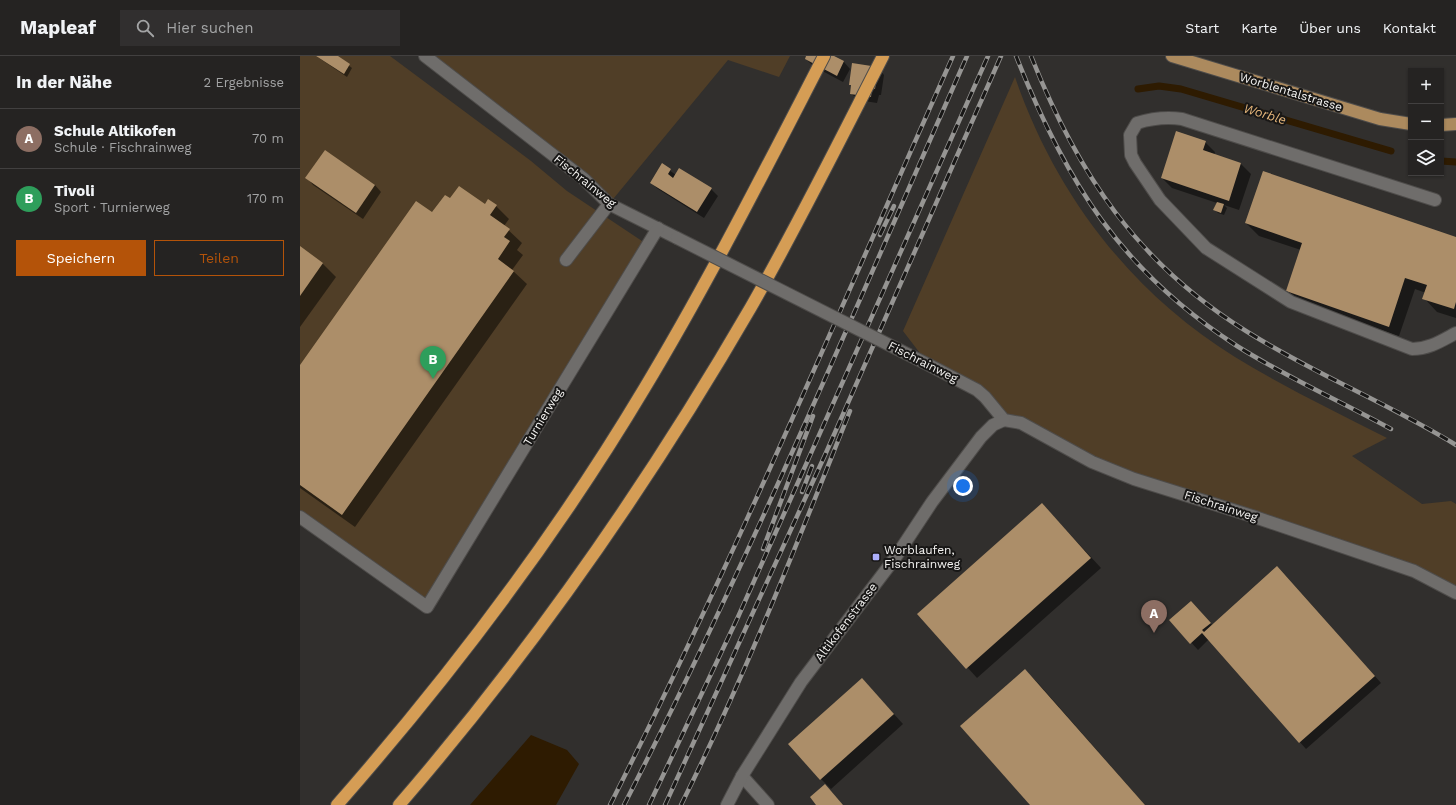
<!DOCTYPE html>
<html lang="de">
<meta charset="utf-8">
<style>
:root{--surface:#252322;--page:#312f2f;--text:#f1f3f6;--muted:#a3a4a5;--line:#424040;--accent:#b45309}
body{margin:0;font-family:"Work Sans",sans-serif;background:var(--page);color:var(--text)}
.controls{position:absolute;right:12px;top:12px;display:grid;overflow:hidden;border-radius:0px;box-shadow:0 1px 3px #0004}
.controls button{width:36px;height:36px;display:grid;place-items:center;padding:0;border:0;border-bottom:1px solid var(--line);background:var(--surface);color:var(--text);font:20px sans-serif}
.you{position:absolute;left:663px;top:430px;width:14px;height:14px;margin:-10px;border:3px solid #fff;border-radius:50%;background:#1a73e8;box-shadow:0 0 0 6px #1a73e833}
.badge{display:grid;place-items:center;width:26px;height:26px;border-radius:50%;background:var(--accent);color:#fff;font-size:13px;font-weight:700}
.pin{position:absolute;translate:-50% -33px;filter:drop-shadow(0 1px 2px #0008)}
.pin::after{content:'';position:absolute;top:21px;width:14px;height:12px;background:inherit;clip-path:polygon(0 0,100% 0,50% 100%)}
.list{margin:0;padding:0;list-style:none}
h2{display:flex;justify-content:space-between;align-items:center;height:52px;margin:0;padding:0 16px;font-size:17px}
h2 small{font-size:13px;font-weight:400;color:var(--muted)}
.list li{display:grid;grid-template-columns:26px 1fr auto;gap:12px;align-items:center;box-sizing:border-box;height:60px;padding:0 16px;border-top:1px solid var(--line)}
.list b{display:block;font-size:15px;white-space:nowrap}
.list p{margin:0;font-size:13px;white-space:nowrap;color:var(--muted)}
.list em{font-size:13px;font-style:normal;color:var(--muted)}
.actions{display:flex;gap:8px;padding:12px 16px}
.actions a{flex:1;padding:9px 0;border:1px solid var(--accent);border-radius:0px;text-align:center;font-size:14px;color:var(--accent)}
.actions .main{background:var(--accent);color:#fff}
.icon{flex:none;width:22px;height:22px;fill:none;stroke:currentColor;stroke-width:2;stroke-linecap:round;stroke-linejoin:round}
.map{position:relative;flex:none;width:1156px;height:749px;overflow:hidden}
header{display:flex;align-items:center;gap:24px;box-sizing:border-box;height:56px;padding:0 20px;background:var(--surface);border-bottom:1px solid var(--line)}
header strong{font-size:19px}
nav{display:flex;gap:22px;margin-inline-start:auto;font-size:14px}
.search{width:280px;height:36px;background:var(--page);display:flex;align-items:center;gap:10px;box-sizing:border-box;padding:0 14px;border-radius:0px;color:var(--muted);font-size:15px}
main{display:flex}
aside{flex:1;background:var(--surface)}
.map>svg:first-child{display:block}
.green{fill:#503e27}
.water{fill:#2e1b01}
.shadow{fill:#0007}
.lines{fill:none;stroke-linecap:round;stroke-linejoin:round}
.stream{stroke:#2e1b01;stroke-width:7}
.building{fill:#ac8e69}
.minor-casing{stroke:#4e4c4a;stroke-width:14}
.major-casing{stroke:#4e4c4a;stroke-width:14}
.highway-casing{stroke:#4e4c4a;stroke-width:14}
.minor{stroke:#6f6d6b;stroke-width:12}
.major{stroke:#ac8a5e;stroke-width:12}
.highway{stroke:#d59d55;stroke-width:12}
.rail-casing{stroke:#969593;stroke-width:4.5}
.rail{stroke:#181716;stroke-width:3;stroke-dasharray:9;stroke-linecap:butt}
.minor-bridge-casing{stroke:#4e4c4a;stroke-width:14;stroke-linecap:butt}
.minor-bridge{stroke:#6f6d6b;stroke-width:12}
.poi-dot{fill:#acaffb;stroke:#181716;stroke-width:1.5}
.labels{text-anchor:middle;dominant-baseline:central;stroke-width:4;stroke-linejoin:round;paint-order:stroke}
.street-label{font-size:12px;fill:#f5f4f2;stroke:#181716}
.poi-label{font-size:12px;fill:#f5f4f2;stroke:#181716;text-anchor:start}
.water-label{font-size:13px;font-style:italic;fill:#e4b57a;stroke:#181716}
</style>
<header>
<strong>Mapleaf</strong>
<div class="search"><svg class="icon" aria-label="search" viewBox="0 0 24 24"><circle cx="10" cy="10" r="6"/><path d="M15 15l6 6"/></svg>Hier suchen</div>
<nav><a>Start</a><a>Karte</a><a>Über uns</a><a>Kontakt</a></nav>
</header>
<main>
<aside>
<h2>In der Nähe<small>2 Ergebnisse</small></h2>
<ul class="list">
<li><span class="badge" style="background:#8d6e63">A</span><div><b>Schule Altikofen</b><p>Schule · Fischrainweg</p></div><em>70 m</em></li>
<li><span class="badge" style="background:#2e9e5b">B</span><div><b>Tivoli</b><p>Sport · Turnierweg</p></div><em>170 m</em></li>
</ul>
<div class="actions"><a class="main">Speichern</a><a>Teilen</a></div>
</aside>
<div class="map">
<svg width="1156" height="749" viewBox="0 0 1156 749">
<rect width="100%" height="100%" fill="#312f2d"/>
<!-- green -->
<g class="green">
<path d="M0 0H90L231 105 267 135 348 189 127 551 0 458Z"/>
<path d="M125 0H490L479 21 428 4 309 148Z"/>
<path d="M715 21C755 137 830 236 935 301 984 331 1036 356 1087 382L1052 400 1122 448 1151 445 1156 448V537L1114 515 834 423 712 365 685 341 629 309 603 275Z"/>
</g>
<!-- water -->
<path class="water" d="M231 679 267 694 279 708 256 749H170Z"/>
<!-- shadow -->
<g class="shadow">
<path d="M16 0H36L52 12 47 21Z"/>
<path d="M507 0H532L544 6 550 13 543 26 513 10 506 3Z"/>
<path d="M578 12 584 19 581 39H579L577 47 558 44 551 37 552 30 550 28Z"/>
<path d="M905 86 915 96 914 99 941 108 951 118 939 154 924 149 927 152 924 159 918 157 915 154 917 147 872 132 862 122Z"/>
<path d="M362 109 376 119 411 133 418 140 404 162 358 133 351 127Z"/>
<path d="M7 122 75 129 81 136 63 163 13 129Z"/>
<path d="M151 144 196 150 209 163 204 170 222 187 217 194 223 199 212 214 227 228 55 471 0 432V311L133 158Z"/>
<path d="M946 167 1156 182V262L1137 256 1124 242 1126 237 1115 233 1099 280 997 245 987 235 1001 194 959 180Z"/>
<path d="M0 192 23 208 36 221 0 271Z"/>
<path d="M742 448 801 512 677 622 619 558Z"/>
<path d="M984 518 1081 627 1006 693 909 583 898 594 871 564 898 553 912 569Z"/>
<path d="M725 614 738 627 845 749H731Z"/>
<path d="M562 623 603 668 531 733 521 723Z"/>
</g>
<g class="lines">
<!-- stream -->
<g class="stream">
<path d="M838 33 859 30 881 33 1091 95"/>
<path d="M1141 105 1156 106"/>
</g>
</g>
<!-- building -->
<g class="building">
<path d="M16 0H38L50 8 44 18Z"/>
<path d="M506 0H534L544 5 537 20 505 3Z"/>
<path d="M552 7 578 11 575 33 572 32 571 41 550 38 551 29H549Z"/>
<path d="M876 75 906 85 903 94 941 107 929 145 861 122Z"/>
<path d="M25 94 75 129 56 157 5 122Z"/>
<path d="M362 107 371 113 368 118 373 122 379 112 412 132 397 156 350 127Z"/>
<path d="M963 115 1156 181V246L1154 253 1122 243 1127 229 1105 222 1089 271 986 235 1002 187 945 167Z"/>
<path d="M159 130 185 148 188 143 197 149 190 159 210 173 204 181 210 185 198 203 214 215 42 459 0 429V309L116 145 132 156 145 139 150 142Z"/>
<path d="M917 146 924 148 921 157 913 154Z"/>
<path d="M0 190 23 207 0 240Z"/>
<path d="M742 447 791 502 666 613 617 558Z"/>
<path d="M977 510 1075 620 999 687 902 577 890 588 869 564 891 545 911 567 902 574 904 576Z"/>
<path d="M725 613 845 749H730L660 670Z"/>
<path d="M562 622 594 658 520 724 488 688Z"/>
<path d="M525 728 543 749H516L510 741Z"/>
</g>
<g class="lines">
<defs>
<g id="minor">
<path d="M125 0 284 123 309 148 377 182"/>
<path d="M1135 144 882 63C867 61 850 63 837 67L830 79 831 99 835 107 860 144 906 192 991 246 1112 293C1129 293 1141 285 1156 277"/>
<path d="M266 204 309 148"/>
<path d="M629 309 677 334 685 341 704 364 721 367 792 406 834 423 952 460 1114 515 1156 537"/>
<path d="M0 461 127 551 358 172"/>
<path d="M442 720 468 749"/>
<path d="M427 749 442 720 501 626 595 502 632 446 681 381 693 369 704 364"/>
</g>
<g id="major">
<path d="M872 0 1080 63 1111 68"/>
<path d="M1141 69 1156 68"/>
</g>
<g id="highway">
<path d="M37 749C151 619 255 482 344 333 409 225 466 112 524 0"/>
<path d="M99 749C232 595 349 427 451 251 498 169 540 84 583 0"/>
</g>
</defs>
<!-- minor casing -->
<use href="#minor" class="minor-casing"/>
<!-- major casing -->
<use href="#major" class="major-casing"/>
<!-- highway casing -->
<use href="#highway" class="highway-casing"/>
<!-- minor -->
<use href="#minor" class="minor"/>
<!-- major -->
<use href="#major" class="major"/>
<!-- highway -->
<use href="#highway" class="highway"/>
<defs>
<g id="rail">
<path d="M716 0C766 126 821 215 937 290 986 321 1040 345 1091 373"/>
<path d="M731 0C778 118 837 207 946 275 1014 318 1088 347 1156 389"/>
<path d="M580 179 594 150"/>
<path d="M502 436 512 410"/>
<path d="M463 493 513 360"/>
<path d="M310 749C434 504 541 251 653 0"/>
<path d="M324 749C449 505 556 251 667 0"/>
<path d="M349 749 438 561 688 0"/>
<path d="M365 749 525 399 701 0"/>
<path d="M381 749C445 621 497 487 550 355"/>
</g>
</defs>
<!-- rail casing -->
<use href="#rail" class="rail-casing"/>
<!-- rail -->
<use href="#rail" class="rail"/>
<defs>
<path id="minor-bridge" d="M377 182 629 309"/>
</defs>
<!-- minor-bridge casing -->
<use href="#minor-bridge" class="minor-bridge-casing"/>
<!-- minor-bridge -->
<use href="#minor-bridge" class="minor-bridge"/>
</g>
<!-- markers -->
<rect class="poi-dot" x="572" y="497" width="8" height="8" rx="2"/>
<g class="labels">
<!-- street labels -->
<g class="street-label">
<text transform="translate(991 36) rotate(17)">Worblentalstrasse</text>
<text transform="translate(285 125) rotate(39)">Fischrainweg</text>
<text transform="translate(623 306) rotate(27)">Fischrainweg</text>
<text transform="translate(243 361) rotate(-59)">Turnierweg</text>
<text transform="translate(921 450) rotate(18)">Fischrainweg</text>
<text transform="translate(546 566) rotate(-53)">Altikofenstrasse</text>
</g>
<!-- poi labels -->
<g class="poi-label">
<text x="584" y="494">Worblaufen,<tspan x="584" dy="14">Fischrainweg</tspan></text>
</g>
<!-- water labels -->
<g class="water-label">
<text transform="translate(965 58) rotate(17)">Worble</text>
</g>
</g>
</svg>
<div class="controls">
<button>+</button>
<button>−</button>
<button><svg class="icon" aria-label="layers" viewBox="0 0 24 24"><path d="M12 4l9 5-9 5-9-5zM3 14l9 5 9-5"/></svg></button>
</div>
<div class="you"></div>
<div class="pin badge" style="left:854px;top:577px;background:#8d6e63">A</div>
<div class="pin badge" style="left:133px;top:323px;background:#2e9e5b">B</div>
</div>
</main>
